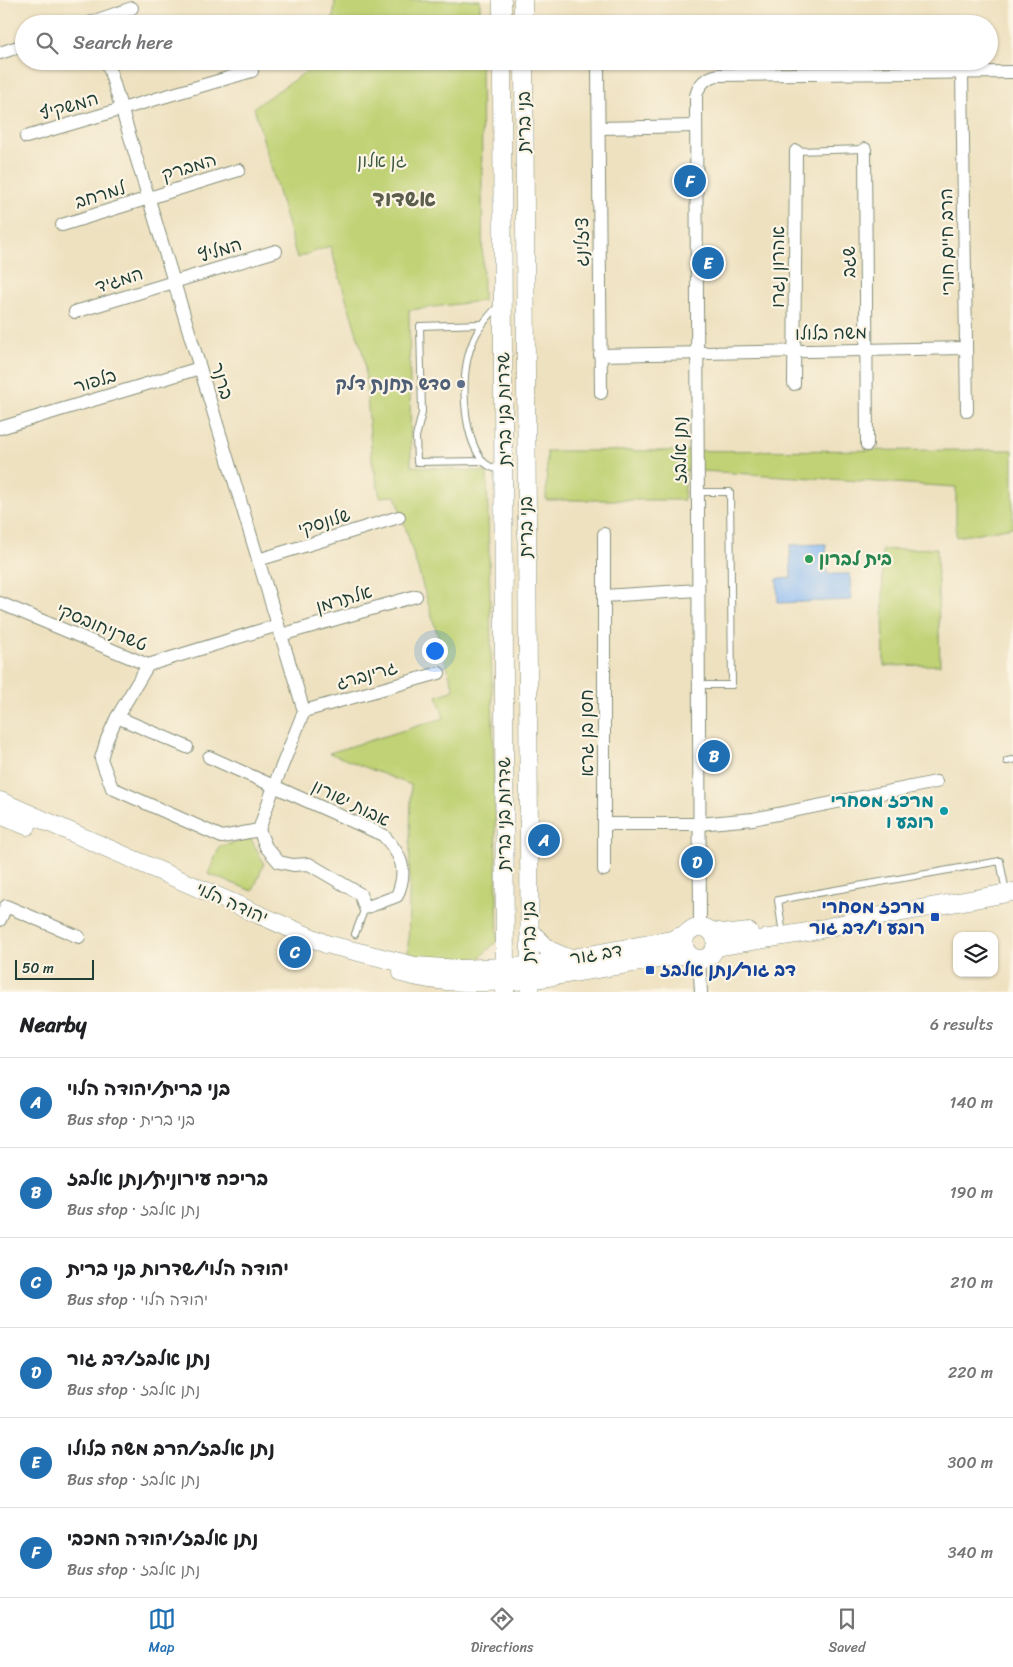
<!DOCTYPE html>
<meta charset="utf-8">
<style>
:root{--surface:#fff;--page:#f2f2f2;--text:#202124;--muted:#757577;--line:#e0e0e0;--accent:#1f6fb2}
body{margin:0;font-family:Sriracha,"Playpen Sans Hebrew",sans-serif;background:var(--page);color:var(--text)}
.controls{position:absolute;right:15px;bottom:15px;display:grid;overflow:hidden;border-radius:10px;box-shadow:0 1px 4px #0004}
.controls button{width:45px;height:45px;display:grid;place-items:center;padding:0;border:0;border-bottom:1px solid var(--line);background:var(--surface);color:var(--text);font:25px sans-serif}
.scale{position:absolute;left:15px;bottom:12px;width:79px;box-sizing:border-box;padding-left:5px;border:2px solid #1f3d34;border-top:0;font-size:14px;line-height:18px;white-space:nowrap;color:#1f3d34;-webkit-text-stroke:4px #fcf5e5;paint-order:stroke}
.you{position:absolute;left:434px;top:650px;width:18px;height:18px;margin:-12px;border:4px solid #fff;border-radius:50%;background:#1a73e8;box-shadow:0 0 0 8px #1a73e833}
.badge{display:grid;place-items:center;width:32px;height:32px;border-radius:50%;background:var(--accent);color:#fff;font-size:16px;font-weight:700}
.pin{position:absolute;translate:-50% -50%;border:2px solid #fff;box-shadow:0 1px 5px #0006}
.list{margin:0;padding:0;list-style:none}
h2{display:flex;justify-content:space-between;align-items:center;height:65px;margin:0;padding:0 20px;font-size:21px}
h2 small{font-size:16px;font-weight:400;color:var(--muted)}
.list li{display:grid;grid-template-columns:32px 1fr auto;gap:15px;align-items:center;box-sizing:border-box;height:90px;padding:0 20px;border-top:1px solid var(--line)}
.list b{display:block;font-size:19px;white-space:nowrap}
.list p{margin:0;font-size:16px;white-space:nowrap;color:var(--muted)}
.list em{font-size:16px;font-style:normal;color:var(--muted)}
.icon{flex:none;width:28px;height:28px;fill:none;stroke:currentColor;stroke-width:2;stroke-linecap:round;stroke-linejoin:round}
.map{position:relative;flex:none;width:1013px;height:992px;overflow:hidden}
.search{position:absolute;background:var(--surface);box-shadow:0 1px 4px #0004;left:15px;right:15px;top:15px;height:55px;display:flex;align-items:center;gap:12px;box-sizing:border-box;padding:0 18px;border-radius:28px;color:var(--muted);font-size:19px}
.sheet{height:605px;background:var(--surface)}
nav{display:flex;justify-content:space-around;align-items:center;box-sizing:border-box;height:70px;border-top:1px solid var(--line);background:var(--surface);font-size:14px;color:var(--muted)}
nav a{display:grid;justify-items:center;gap:2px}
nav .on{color:var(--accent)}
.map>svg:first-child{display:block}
.green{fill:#c0d275;stroke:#708854}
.water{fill:#88b9f4;stroke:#547b94}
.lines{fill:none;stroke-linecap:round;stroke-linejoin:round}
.lane-casing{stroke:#868f7a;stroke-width:8}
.street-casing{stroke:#868f7a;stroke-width:14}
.secondary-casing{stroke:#868f7a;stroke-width:19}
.lane{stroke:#fff;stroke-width:6}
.street{stroke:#fff;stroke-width:12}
.secondary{stroke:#fff;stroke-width:18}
.service-dot{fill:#5c6f8a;stroke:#fcf5e5;stroke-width:2}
.leisure-dot{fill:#2e9e5b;stroke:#fcf5e5;stroke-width:2}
.culture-dot{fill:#0f9aa8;stroke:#fcf5e5;stroke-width:2}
.transit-dot{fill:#1a4fb4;stroke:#fcf5e5;stroke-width:2}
.labels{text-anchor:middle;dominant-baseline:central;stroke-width:4.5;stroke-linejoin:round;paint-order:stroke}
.street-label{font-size:18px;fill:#1f3d34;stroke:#fcf5e5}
.park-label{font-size:18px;fill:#3f5b41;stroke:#fcf5e5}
.service-label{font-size:18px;font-weight:bold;fill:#4e5e75;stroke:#fcf5e5;text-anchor:end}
.leisure-label{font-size:18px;font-weight:bold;fill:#27864d;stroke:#fcf5e5;text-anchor:start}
.culture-label{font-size:18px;font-weight:bold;fill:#0d838f;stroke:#fcf5e5;text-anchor:end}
.transit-label{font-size:18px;font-weight:bold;fill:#164399;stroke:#fcf5e5;text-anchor:end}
.district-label{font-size:22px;font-weight:bold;fill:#5c5e4d;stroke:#fcf5e5}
</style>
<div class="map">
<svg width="1013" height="992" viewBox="0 0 1013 992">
<rect width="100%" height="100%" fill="#fcf5e5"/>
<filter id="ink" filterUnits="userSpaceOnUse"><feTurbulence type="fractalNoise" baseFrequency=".02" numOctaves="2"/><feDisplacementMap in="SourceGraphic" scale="10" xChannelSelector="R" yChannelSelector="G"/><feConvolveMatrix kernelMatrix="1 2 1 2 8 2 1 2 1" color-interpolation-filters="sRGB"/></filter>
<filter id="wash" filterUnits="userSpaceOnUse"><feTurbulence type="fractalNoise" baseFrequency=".0096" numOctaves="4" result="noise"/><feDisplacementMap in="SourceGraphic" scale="20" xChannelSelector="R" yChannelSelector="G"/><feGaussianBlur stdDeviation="1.12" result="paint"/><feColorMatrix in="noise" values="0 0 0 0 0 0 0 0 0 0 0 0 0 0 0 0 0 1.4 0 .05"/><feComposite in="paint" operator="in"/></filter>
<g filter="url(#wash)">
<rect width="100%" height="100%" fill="#eee1c0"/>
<!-- green -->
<g class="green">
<path d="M335 0H480V24H333Z"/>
<path d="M322 61H481L483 301 409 310 411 466 487 472 498 940 481 957 466 965 408 957 411 785 329 753 444 718 437 696 454 690 396 496 380 497 372 460 364 357 330 246 297 258 254 107Z"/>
<path d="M1013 450V527L956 537V487L686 470 684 500H546L547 451Z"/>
<path d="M937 548 940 665 884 666 882 550Z"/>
<path d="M251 839 264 863 253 891 208 874 220 846Z"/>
</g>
<!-- water -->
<path class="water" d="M826 544 827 574H850L851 600 778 603 777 579 791 578 790 545Z"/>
</g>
<g filter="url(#ink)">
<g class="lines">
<defs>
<g id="lane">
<path d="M796 151 865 149"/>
<path d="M498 306C488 317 477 329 472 344 460 374 462 433 482 460 486 466 495 469 502 471"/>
<path d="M482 324 420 326 422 413 416 437 417 462 482 461"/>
<path d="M698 492H730L732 685H699"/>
<path d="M1007 761 1013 760"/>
<path d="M355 934 365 908"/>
<path d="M783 935 778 900 1000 861 1006 892"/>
</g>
<g id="street">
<path d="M86 24 132 8"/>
<path d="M0 53 24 45"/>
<path d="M107 61 304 711"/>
<path d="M598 68 601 393"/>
<path d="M962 73 967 411"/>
<path d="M599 128 696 126"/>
<path d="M26 137 252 71"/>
<path d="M865 149 867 445"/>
<path d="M62 225 239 170"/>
<path d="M75 312 276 251"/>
<path d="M600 355 966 348"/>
<path d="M794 384 796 151"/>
<path d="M0 428 200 368"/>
<path d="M604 534V870"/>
<path d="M258 560 399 517"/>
<path d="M604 596 698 590"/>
<path d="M0 603 148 665 278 625"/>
<path d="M281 635 416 596"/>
<path d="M148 665 117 717 107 739 101 759 112 788 222 837 259 830"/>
<path d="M304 711 439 673"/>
<path d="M117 717 187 747"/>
<path d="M209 757 383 835C402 855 408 870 397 896L365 908 360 894 309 864 293 865 279 862 266 847 259 830 274 786 304 711"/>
<path d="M604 824H699L753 819 936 782"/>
<path d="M0 920 6 906 79 937"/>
<path d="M700 927 696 96C699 84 705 78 718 75L1013 72"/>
<path d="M699 959 701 992"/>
</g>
<g id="secondary">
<path d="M502 0V24"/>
<path d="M523 0V24"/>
<path d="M502 61 505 992"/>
<path d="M524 61 530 992"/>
<path d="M0 801 326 944 415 966 460 969 529 966 671 940 686 934"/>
<path d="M0 815 27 826"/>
<circle cx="700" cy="943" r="16"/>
<path d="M529 930 549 950 570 959"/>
<path d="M711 931 732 934 749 932"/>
<path d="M715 947 808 932 859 920 1013 892"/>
<path d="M402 973C444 985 486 983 529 980L688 954"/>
</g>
</defs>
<!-- lane casing -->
<use href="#lane" class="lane-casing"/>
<!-- street casing -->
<use href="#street" class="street-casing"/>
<!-- secondary casing -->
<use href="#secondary" class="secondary-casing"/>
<!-- lane -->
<use href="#lane" class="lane"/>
<!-- street -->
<use href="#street" class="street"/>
<!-- secondary -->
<use href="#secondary" class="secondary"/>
</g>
</g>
<!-- markers -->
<circle class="service-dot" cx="461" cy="384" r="5"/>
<circle class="leisure-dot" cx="809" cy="559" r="5"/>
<circle class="culture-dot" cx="944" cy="811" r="5"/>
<g class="transit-dot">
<rect x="930" y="912" width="10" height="10" rx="2.5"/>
<rect x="645" y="965" width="10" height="10" rx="2.5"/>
</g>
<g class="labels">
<!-- street labels -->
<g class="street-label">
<text transform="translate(69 106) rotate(-16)">המשקיף</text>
<text transform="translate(524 122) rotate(-90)">בני ברית</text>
<text transform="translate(189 167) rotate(-17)">המברק</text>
<text transform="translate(100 195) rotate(-17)">למרחב</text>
<text transform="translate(582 242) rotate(-90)">ציזלינג</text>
<text transform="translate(947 242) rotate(-91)">הרב חיים חורי</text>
<text transform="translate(220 250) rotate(-17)">המליץ</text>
<text transform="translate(849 262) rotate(-90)">שגב</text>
<text transform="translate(778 267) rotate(-90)">אהרון נגרו</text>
<text transform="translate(119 280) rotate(-17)">המגיד</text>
<text transform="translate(831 333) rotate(-1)">משה בלולו</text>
<text transform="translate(95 381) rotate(-17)">בלפור</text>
<text transform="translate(222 381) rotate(73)">ברנר</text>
<text transform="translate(504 409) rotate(-91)">שדרות בני ברית</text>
<text transform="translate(680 450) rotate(-90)">נתן אלבז</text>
<text transform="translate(324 522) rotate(-17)">שלונסקי</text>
<text transform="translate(526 527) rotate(-90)">בני ברית</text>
<text transform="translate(344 599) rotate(-16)">אלתרמן</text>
<text transform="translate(102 627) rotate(23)">טשרניחובסקי</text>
<text transform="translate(367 675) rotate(-16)">גרינברג</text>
<text transform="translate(587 733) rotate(-90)">חסן בן גרא</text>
<text transform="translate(351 803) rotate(26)">אבות ישורון</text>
<text transform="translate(504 814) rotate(-90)">שדרות בני ברית</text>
<text transform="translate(232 903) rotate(24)">יהודה הלוי</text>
<text transform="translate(529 932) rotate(-90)">בני ברית</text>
<text transform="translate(596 954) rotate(-10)">דב גור</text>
</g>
<!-- park labels -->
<g class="park-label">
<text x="382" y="161">גן אלון</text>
</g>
<!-- service labels -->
<g class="service-label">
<text x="451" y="384">סדש תחנת דלק</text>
</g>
<!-- leisure labels -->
<g class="leisure-label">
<text x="819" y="559">בית לברון</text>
</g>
<!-- culture labels -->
<g class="culture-label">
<text x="934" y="801">מרכז מסחרי<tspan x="934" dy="21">רובע ו</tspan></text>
</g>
<!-- transit labels -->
<g class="transit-label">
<text x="925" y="907">מרכז מסחרי<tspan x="925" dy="21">רובע ו׳/דב גור</tspan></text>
<text x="660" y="970" text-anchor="start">דב גור/נתן אלבז</text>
</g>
<!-- district labels -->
<g class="district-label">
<text x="404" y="198">אשדוד</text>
</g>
</g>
</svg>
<div class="controls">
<button><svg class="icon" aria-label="layers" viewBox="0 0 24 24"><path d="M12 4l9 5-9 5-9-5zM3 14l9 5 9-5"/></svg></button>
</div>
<div class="scale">50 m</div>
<div class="you"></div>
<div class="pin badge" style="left:544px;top:840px">A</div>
<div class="pin badge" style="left:714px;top:756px">B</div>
<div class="pin badge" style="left:295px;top:952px">C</div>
<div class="pin badge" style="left:697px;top:862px">D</div>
<div class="pin badge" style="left:708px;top:263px">E</div>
<div class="pin badge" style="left:690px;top:181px">F</div>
<div class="search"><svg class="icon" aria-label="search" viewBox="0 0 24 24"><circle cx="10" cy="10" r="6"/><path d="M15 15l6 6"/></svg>Search here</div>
</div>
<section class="sheet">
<h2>Nearby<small>6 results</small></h2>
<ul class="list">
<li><span class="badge">A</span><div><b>בני ברית/יהודה הלוי</b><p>Bus stop · בני ברית</p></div><em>140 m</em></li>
<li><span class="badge">B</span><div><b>בריכה עירונית/נתן אלבז</b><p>Bus stop · נתן אלבז</p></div><em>190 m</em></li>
<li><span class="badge">C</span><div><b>יהודה הלוי/שדרות בני ברית</b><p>Bus stop · יהודה הלוי</p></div><em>210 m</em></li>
<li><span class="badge">D</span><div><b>נתן אלבז/דב גור</b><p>Bus stop · נתן אלבז</p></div><em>220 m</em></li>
<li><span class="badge">E</span><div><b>נתן אלבז/הרב משה בלולו</b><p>Bus stop · נתן אלבז</p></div><em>300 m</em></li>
<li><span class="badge">F</span><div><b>נתן אלבז/יהודה המכבי</b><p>Bus stop · נתן אלבז</p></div><em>340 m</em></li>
</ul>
</section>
<nav>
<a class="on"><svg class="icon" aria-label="map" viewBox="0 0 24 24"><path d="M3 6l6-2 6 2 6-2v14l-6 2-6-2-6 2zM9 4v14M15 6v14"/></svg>Map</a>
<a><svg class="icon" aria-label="directions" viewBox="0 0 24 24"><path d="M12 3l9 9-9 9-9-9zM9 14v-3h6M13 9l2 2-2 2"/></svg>Directions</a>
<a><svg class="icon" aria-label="saved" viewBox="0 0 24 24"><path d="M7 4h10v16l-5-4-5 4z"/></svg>Saved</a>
</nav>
